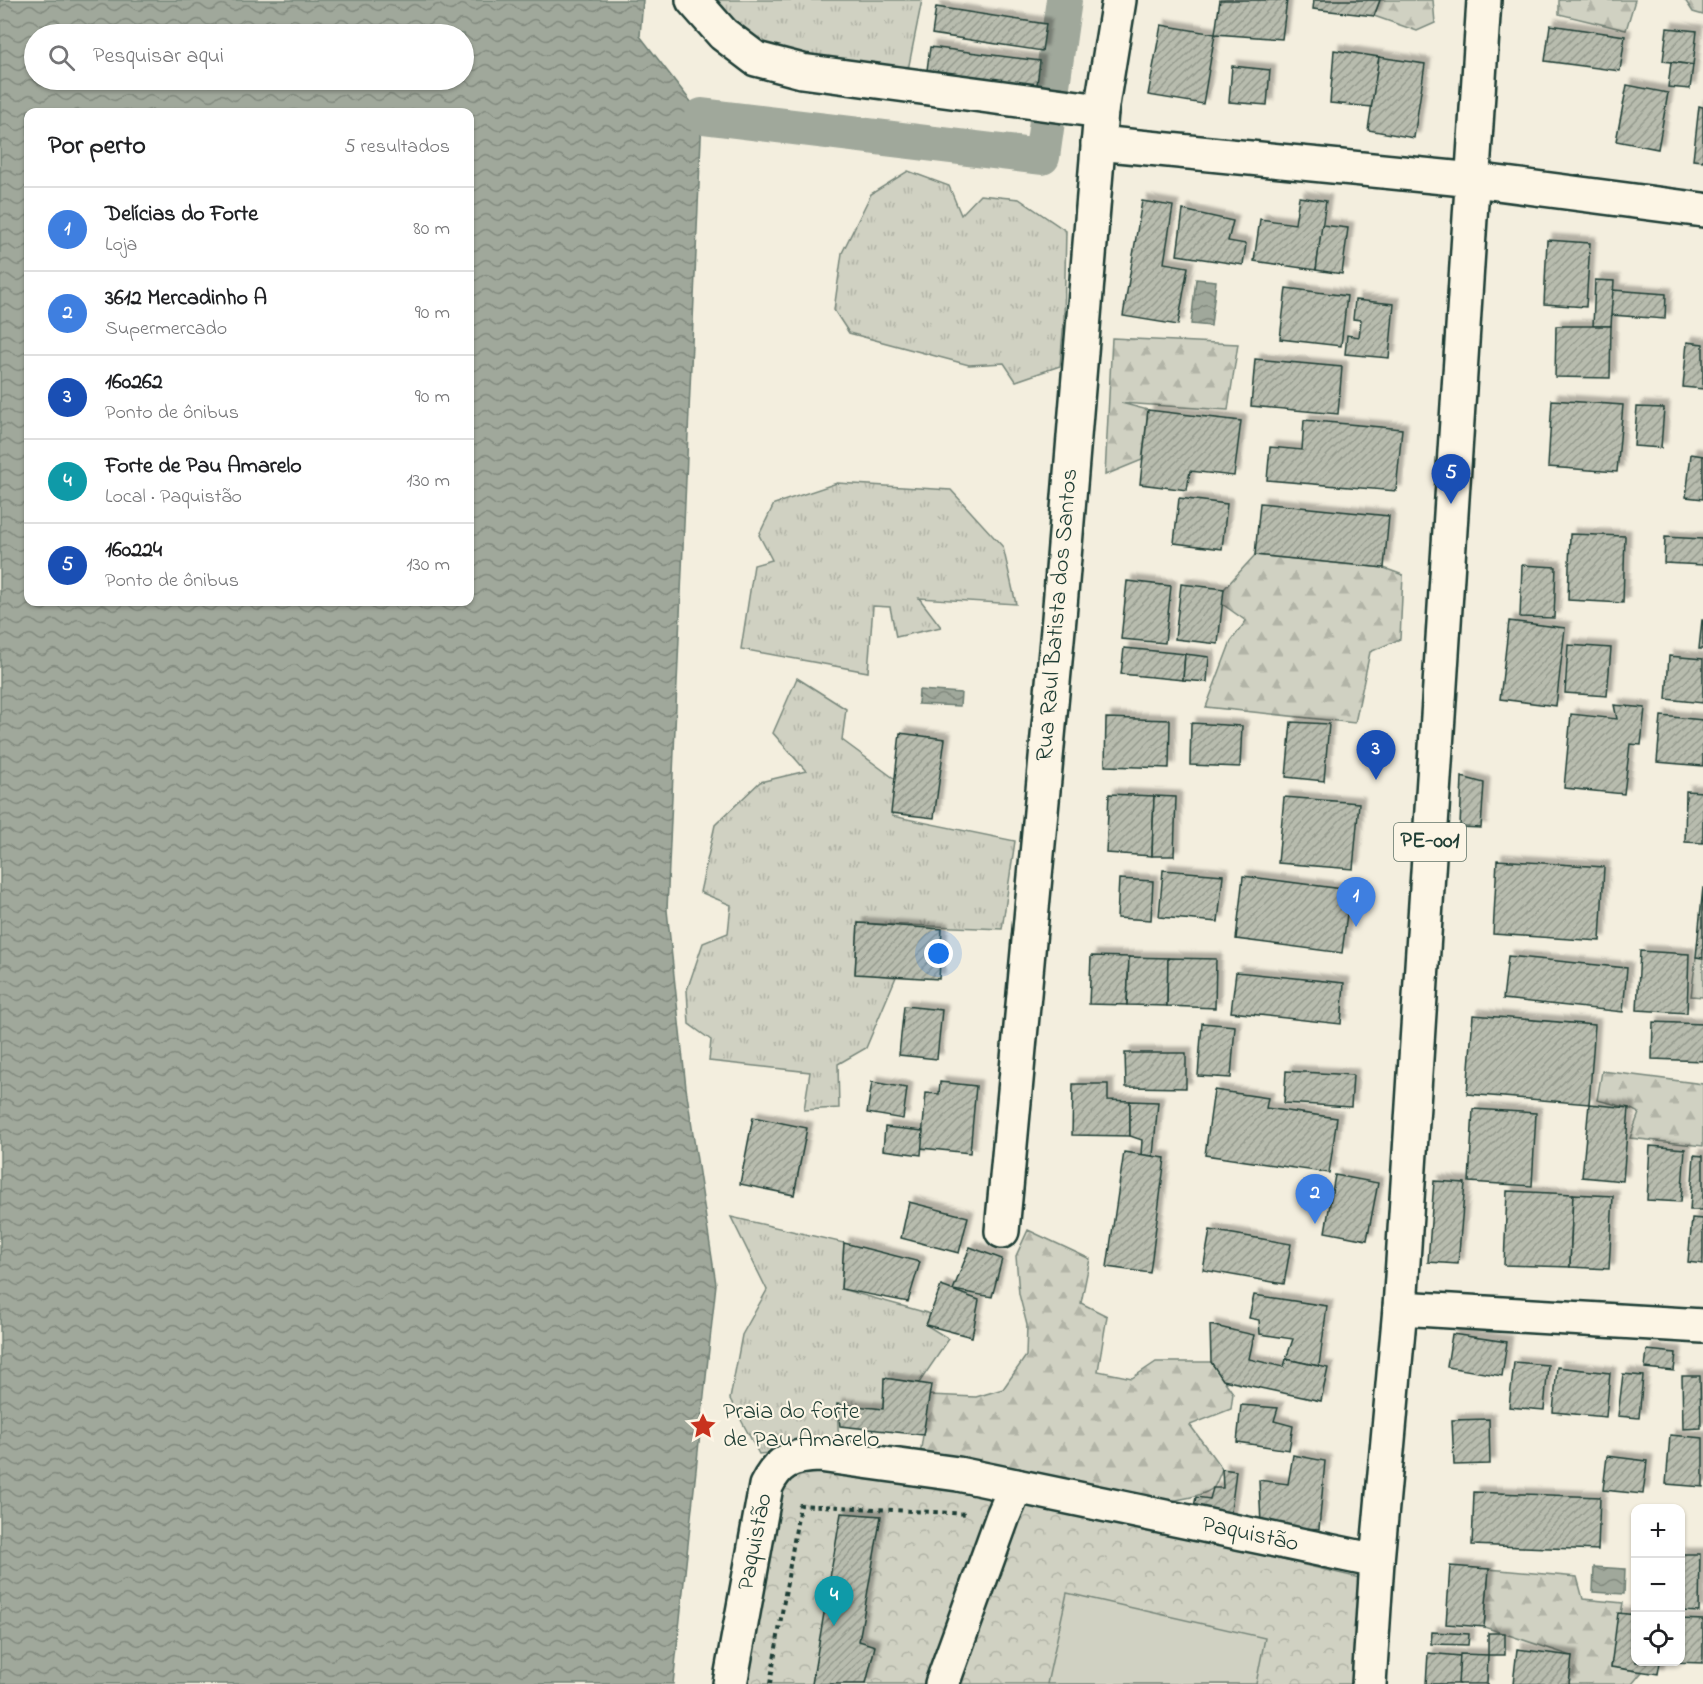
<!DOCTYPE html>
<html lang="pt">
<meta charset="utf-8">
<style>
:root{--surface:#fff;--page:#f6f6f6;--text:#202124;--muted:#757577;--line:#e0e0e0;--accent:#0f766e}
body{margin:0;font-family:"Indie Flower",sans-serif;background:var(--page);color:var(--text)}
.controls{position:absolute;right:18px;bottom:18px;display:grid;overflow:hidden;border-radius:12px;box-shadow:0 2px 4px #0004}
.controls button{width:54px;height:54px;display:grid;place-items:center;padding:0;border:0;border-bottom:2px solid var(--line);background:var(--surface);color:var(--text);font:30px sans-serif}
.you{position:absolute;left:939px;top:954px;width:21px;height:21px;margin:-15px;border:4px solid #fff;border-radius:50%;background:#1a73e8;box-shadow:0 0 0 9px #1a73e833}
.badge{display:grid;place-items:center;width:39px;height:39px;border-radius:50%;background:var(--accent);color:#fff;font-size:20px;font-weight:700}
.pin{position:absolute;translate:-50% -50px;filter:drop-shadow(0 2px 3px #0008)}
.pin::after{content:'';position:absolute;top:32px;width:21px;height:18px;background:inherit;clip-path:polygon(0 0,100% 0,50% 100%)}
.list{margin:0;padding:0;list-style:none}
h2{display:flex;justify-content:space-between;align-items:center;height:78px;margin:0;padding:0 24px;font-size:26px}
h2 small{font-size:20px;font-weight:400;color:var(--muted)}
.list li{display:grid;grid-template-columns:39px 1fr auto;gap:18px;align-items:center;box-sizing:border-box;height:84px;padding:0 24px;border-top:2px solid var(--line)}
.list b{display:block;font-size:22px;white-space:nowrap}
.list p{margin:0;font-size:20px;white-space:nowrap;color:var(--muted)}
.list em{font-size:20px;font-style:normal;color:var(--muted)}
.icon{flex:none;width:33px;height:33px;fill:none;stroke:currentColor;stroke-width:2;stroke-linecap:round;stroke-linejoin:round}
.map{position:relative;flex:none;width:1703px;height:1684px;overflow:hidden}
.search{position:absolute;background:var(--surface);box-shadow:0 2px 4px #0004;left:24px;top:24px;width:450px;height:66px;display:flex;align-items:center;gap:15px;box-sizing:border-box;padding:0 21px;border-radius:33px;color:var(--muted);font-size:22px}
.panel{position:absolute;background:var(--surface);box-shadow:0 2px 4px #0004;left:24px;top:108px;width:450px;height:498px;border-radius:12px}
.map>svg:first-child{display:block}
.grass{fill:url(#grass-tufts);stroke:#78877b;stroke-width:1.5}
.forest{fill:url(#forest-firs);stroke:#78877b;stroke-width:1.5}
.park{fill:url(#park-crowns);stroke:#78877b;stroke-width:1.5}
.pitch{fill:#d0d1c2;stroke:#78877b;stroke-width:1.5}
.water{fill:url(#water-waves);stroke:#6c7d72;stroke-width:1.5;fill-rule:evenodd}
.lines{fill:none;stroke-linecap:round;stroke-linejoin:round}
.canal{stroke:#a0a89b;stroke-width:36}
.building{fill:url(#building-hatch);stroke:#1f3d34;stroke-width:1.5;filter:url(#shadow)}
.minor-casing{stroke:#1f3d34;stroke-width:38}
.tertiary-casing{stroke:#1f3d34;stroke-width:38}
.primary-casing{stroke:#1f3d34;stroke-width:38}
.path{stroke:#1f3d34;stroke-width:4;stroke-dasharray:4.5 4.5;stroke-linecap:butt}
.minor{stroke:#fcf5e5;stroke-width:33}
.tertiary{stroke:#fcf5e5;stroke-width:33}
.primary{stroke:#fcf5e5;stroke-width:33}
.labels{text-anchor:middle;dominant-baseline:central;stroke-width:4.5;stroke-linejoin:round;paint-order:stroke}
.shield{fill:#fcf5e5;stroke:#617469;stroke-width:1.5}
.shield-label{font-size:22px;font-weight:bold;fill:#1f3d34}
.street-label{font-size:24px;fill:#1f3d34;stroke:#fcf5e5}
.poi-label{font-size:24px;fill:#1f3d34;stroke:#fcf5e5;text-anchor:start}
</style>
<div class="map">
<svg width="1703" height="1684" viewBox="0 0 1703 1684">
<defs>
<pattern id="grass-tufts" width="24" height="20" patternUnits="userSpaceOnUse" patternTransform="scale(1.5)"><rect width="24" height="20" fill="#d0d1c2"/><path d="M3 7l-1-3M5 7V3M7 7l1-3M15 17l-1-3M17 17v-4M19 17l1-3" fill="none" stroke="#b2b4a7"/></pattern>
<pattern id="forest-firs" width="22" height="20" patternUnits="userSpaceOnUse" patternTransform="scale(1.5)"><rect width="22" height="20" fill="#d0d1c2"/><path d="M5 1l3.5 6h-7zM16 11l3.5 6h-7z" fill="#b2b4a7"/></pattern>
<pattern id="park-crowns" width="20" height="18" patternUnits="userSpaceOnUse" patternTransform="scale(1.5)"><rect width="20" height="18" fill="#d0d1c2"/><path d="M2 6a3 3 0 1 1 6 0M12 15a3 3 0 1 1 6 0" fill="none" stroke="#b2b4a7"/></pattern>
<pattern id="water-waves" width="16" height="10" patternUnits="userSpaceOnUse" patternTransform="scale(1.5)"><rect width="16" height="10" fill="#a0a89b"/><path d="M0 5q4-4 8 0t8 0" fill="none" stroke="#828a7f"/></pattern>
<pattern id="building-hatch" width="6" height="6" patternUnits="userSpaceOnUse" patternTransform="scale(1.5)"><rect width="6" height="6" fill="#b8bcae"/><path d="M-1 1l2-2M0 6l6-6M5 7l2-2" fill="none" stroke="#959a8e"/></pattern>
<filter id="shadow"><feDropShadow dx="5.5" dy="-5.5" stdDeviation="1.5" flood-color="#0004"/></filter>
</defs>
<rect width="100%" height="100%" fill="#f3eede"/>
<filter id="ink" filterUnits="userSpaceOnUse"><feTurbulence type="fractalNoise" baseFrequency=".0167" numOctaves="2"/><feDisplacementMap in="SourceGraphic" scale="12" xChannelSelector="R" yChannelSelector="G"/><feConvolveMatrix kernelMatrix="1 2 1 2 8 2 1 2 1" color-interpolation-filters="sRGB"/></filter>
<g filter="url(#ink)">
<!-- grass -->
<g class="grass">
<path d="M704 0H922L906 80 758 52Z"/>
<path d="M908 171 949 186 961 215 980 195 1019 199 1066 231 1064 320 1060 366 1016 381 1004 363 969 365 849 333 834 310 842 253 871 194Z"/>
<path d="M837 483 951 490 1003 547 1016 604 919 598 941 627 896 637 890 607 873 606 868 672 741 649 754 565 772 560 759 535 774 504Z"/>
<path d="M797 678 846 709 842 740 899 782 892 816 1015 841 1002 929 858 923 855 973 896 977 866 1048 838 1064 839 1108 804 1110 810 1072 709 1061 711 1040 689 1024 687 990 703 943 728 933 731 905 700 892 715 825 760 782 806 771 773 733Z"/>
<path d="M731 1217 844 1243 841 1289 931 1314 926 1325 949 1339 919 1383 884 1378 883 1409 837 1405 839 1446 759 1454 730 1399 742 1335 767 1290Z"/>
</g>
<!-- forest -->
<g class="forest">
<path d="M1380 0H1433L1435 23 1417 31 1374 16Z"/>
<path d="M1559 0H1635L1626 30 1559 14Z"/>
<path d="M1685 0H1703V15L1693 12Z"/>
<path d="M1112 338 1238 344 1228 410 1121 403 1148 410 1142 460 1105 475Z"/>
<path d="M1255 555 1384 568 1403 575 1400 639 1370 652 1355 723 1206 707 1231 641 1246 621 1215 599Z"/>
<path d="M1696 957 1703 958V997L1691 996Z"/>
<path d="M1602 1071 1703 1084V1146L1630 1138 1639 1113 1629 1108 1597 1100Z"/>
<path d="M1028 1230 1090 1259 1081 1303 1107 1316 1098 1371 1132 1378 1156 1362H1211L1233 1393 1231 1409 1190 1425 1222 1469C1220 1474 1217 1482 1214 1487 1204 1498 1165 1501 1149 1505L919 1462 929 1395 976 1397 1003 1389 1026 1356 1027 1325 1019 1294 1016 1256Z"/>
<path d="M1489 1569 1577 1577 1583 1599 1623 1603 1611 1667 1642 1672 1632 1684H1569L1572 1656 1484 1627Z"/>
</g>
<!-- park -->
<path class="park" d="M774 1464 1010 1496 1364 1579 1356 1684H732Z"/>
<!-- pitch -->
<path class="pitch" d="M1067 1593 1265 1638 1256 1684H1047Z"/>
<!-- water -->
<g class="water">
<path d="M0 0H643L640 36 702 116 667 910 686 1088 716 1284 673 1684H0ZM464 34V80H34V34ZM470 112V602H28V112Z"/>
<path d="M1196 279 1216 281 1211 326 1191 324Z"/>
<path d="M919 690 961 693 960 706 918 704Z"/>
<path d="M1594 1567 1625 1569 1624 1594 1593 1592Z"/>
</g>
<g class="lines">
<!-- canal -->
<path class="canal" d="M702 116 1042 157 1064 0"/>
</g>
<!-- building -->
<g class="building">
<path d="M1220 0H1287L1282 39 1215 34Z"/>
<path d="M1314 0H1380L1374 16 1313 9Z"/>
<path d="M936 7 1046 24 1042 51 932 34Z"/>
<path d="M1161 25 1215 34 1203 104 1148 95Z"/>
<path d="M1550 25 1625 36 1620 71 1545 61Z"/>
<path d="M1667 28 1697 31 1693 65 1663 61Z"/>
<path d="M930 47 1040 61 1036 92 926 78Z"/>
<path d="M1334 50 1379 57 1372 107 1330 103Z"/>
<path d="M1379 57 1425 64 1414 138 1368 130Z"/>
<path d="M1671 62 1693 65 1690 89 1668 87Z"/>
<path d="M1232 66 1270 70 1267 105 1229 102Z"/>
<path d="M1627 85 1668 93 1658 149 1616 141Z"/>
<path d="M1699 106 1703 107V161L1693 160Z"/>
<path d="M1299 197 1326 201 1316 270 1254 261 1260 219 1295 224Z"/>
<path d="M1142 201 1173 206 1164 263 1188 267 1178 325 1123 316Z"/>
<path d="M1183 210 1233 221 1228 241 1246 244 1243 265 1177 255Z"/>
<path d="M1322 225 1348 228 1342 274 1316 270Z"/>
<path d="M1547 240 1590 243 1586 307 1544 304Z"/>
<path d="M1595 280 1614 281 1611 326H1593Z"/>
<path d="M1286 288 1347 296 1341 346 1280 339Z"/>
<path d="M1613 290 1666 294 1665 319 1611 315Z"/>
<path d="M1355 300 1394 304 1389 358 1345 354 1347 335 1359 337 1361 320 1353 319Z"/>
<path d="M1556 326H1611L1610 378 1555 377Z"/>
<path d="M1687 342 1703 344V389L1683 387Z"/>
<path d="M1255 359 1342 367 1338 414 1251 406Z"/>
<path d="M1552 400 1623 405 1617 472 1548 467Z"/>
<path d="M1637 407 1664 408 1661 448 1634 446Z"/>
<path d="M1148 410 1241 421 1234 476 1190 471 1187 490 1140 484Z"/>
<path d="M1304 420 1402 429 1396 491 1267 480 1270 447 1302 450Z"/>
<path d="M1691 454 1703 456V499L1686 497Z"/>
<path d="M1179 498 1227 504 1222 549 1174 543Z"/>
<path d="M1260 503 1389 516 1384 568 1255 555Z"/>
<path d="M1570 534 1625 536 1623 603 1568 600Z"/>
<path d="M1665 537 1703 539V565L1664 563Z"/>
<path d="M1522 565 1556 567 1554 618 1520 617Z"/>
<path d="M1127 581 1171 586 1165 643 1121 639Z"/>
<path d="M1181 584 1224 589 1218 644 1175 639Z"/>
<path d="M1702 620H1703V649H1699Z"/>
<path d="M1509 621 1565 628 1556 706 1500 699Z"/>
<path d="M1568 645 1611 648 1607 696 1565 693Z"/>
<path d="M1124 648 1185 654 1183 680 1121 674Z"/>
<path d="M1185 654 1209 657 1207 682 1183 680Z"/>
<path d="M1669 656 1703 659V703L1666 699Z"/>
<path d="M1614 705 1645 708 1641 745 1630 744 1624 794 1564 788 1571 714 1617 719Z"/>
<path d="M1661 716 1703 720V766L1657 762Z"/>
<path d="M1106 718 1170 720 1169 768 1105 766Z"/>
<path d="M1291 722 1329 724 1324 781 1286 777Z"/>
<path d="M1191 723 1242 726 1240 767 1190 765Z"/>
<path d="M900 733 945 739 934 818 891 813Z"/>
<path d="M1462 777 1484 783 1481 828 1460 827Z"/>
<path d="M1686 791 1703 792V843L1685 842Z"/>
<path d="M1109 794 1154 796 1152 856 1106 853Z"/>
<path d="M1154 796 1176 797 1174 856H1152Z"/>
<path d="M1284 797 1359 803 1353 869 1278 863Z"/>
<path d="M1497 860 1604 867 1600 941 1493 934Z"/>
<path d="M1163 870 1223 875 1218 922 1159 917Z"/>
<path d="M1243 876 1350 890 1342 953 1236 939Z"/>
<path d="M1119 879 1153 881 1151 920 1117 918Z"/>
<path d="M1703 887V958L1696 957Z"/>
<path d="M858 923 942 929 939 979 855 974Z"/>
<path d="M1640 951 1689 954 1687 1013 1637 1010Z"/>
<path d="M1091 956 1129 957 1127 1005 1089 1004Z"/>
<path d="M1508 956 1627 968 1623 1012 1503 999Z"/>
<path d="M1129 957 1168 958 1167 1006 1127 1005Z"/>
<path d="M1168 958 1216 959 1215 1008 1167 1006Z"/>
<path d="M1236 972 1344 983 1341 1024 1231 1012Z"/>
<path d="M904 1006 942 1010 937 1059 899 1055Z"/>
<path d="M1473 1015 1595 1025 1589 1104 1467 1094Z"/>
<path d="M1653 1022 1703 1024V1061L1652 1059Z"/>
<path d="M1202 1023 1235 1026 1231 1078 1198 1076Z"/>
<path d="M1125 1053H1186V1088L1126 1087Z"/>
<path d="M1286 1071 1353 1075 1351 1107 1284 1103Z"/>
<path d="M872 1082 907 1088 903 1119 867 1113Z"/>
<path d="M940 1082 976 1086 970 1153 921 1148 926 1093 939 1094Z"/>
<path d="M1073 1084H1108V1100L1130 1101V1136L1072 1135Z"/>
<path d="M1214 1090 1268 1098 1266 1108 1337 1118 1329 1173 1205 1155Z"/>
<path d="M1130 1101 1158 1102 1153 1156 1141 1155 1142 1140 1130 1136Z"/>
<path d="M1589 1104 1629 1108 1623 1181 1582 1177Z"/>
<path d="M1473 1109 1536 1113 1532 1186 1469 1182Z"/>
<path d="M753 1117 807 1128 794 1195 740 1184Z"/>
<path d="M885 1127 923 1131 921 1155 883 1150Z"/>
<path d="M1650 1146 1685 1149 1681 1202 1647 1200Z"/>
<path d="M1124 1152 1165 1158 1150 1273 1107 1267Z"/>
<path d="M1694 1155 1703 1156V1210H1690Z"/>
<path d="M1335 1175 1378 1183 1367 1240 1325 1232Z"/>
<path d="M1434 1181 1465 1183 1458 1264 1428 1262Z"/>
<path d="M1507 1191 1573 1194 1570 1267 1504 1265Z"/>
<path d="M1573 1194 1613 1196 1609 1269 1570 1267Z"/>
<path d="M909 1202 968 1217 959 1253 901 1238Z"/>
<path d="M1692 1218 1703 1219V1264L1688 1262Z"/>
<path d="M1210 1230 1291 1244 1284 1284 1203 1270Z"/>
<path d="M844 1243 920 1262 908 1302 841 1289Z"/>
<path d="M970 1247 1002 1259 992 1297 953 1290Z"/>
<path d="M941 1286 979 1300 972 1337 926 1325Z"/>
<path d="M1254 1295 1327 1306 1319 1366 1286 1359 1293 1339 1260 1334 1259 1320 1249 1318Z"/>
<path d="M1210 1325 1254 1335 1249 1359 1284 1367 1286 1359 1328 1368 1321 1401 1223 1380 1211 1362Z"/>
<path d="M1452 1334 1507 1342 1502 1376 1447 1367Z"/>
<path d="M1647 1350 1676 1353 1674 1371 1645 1368Z"/>
<path d="M1514 1362 1548 1365 1544 1410 1509 1407Z"/>
<path d="M1557 1367 1610 1373 1606 1417 1553 1412Z"/>
<path d="M1623 1374 1643 1376 1639 1418 1618 1416Z"/>
<path d="M1682 1376H1700L1701 1428 1683 1429Z"/>
<path d="M884 1378 931 1385 923 1435 840 1426 837 1404 883 1409Z"/>
<path d="M1241 1405 1278 1408 1274 1421 1293 1426 1289 1450 1237 1442Z"/>
<path d="M1489 1419 1490 1464 1454 1465 1452 1420Z"/>
<path d="M1670 1435 1703 1438V1487L1666 1484Z"/>
<path d="M1293 1455 1325 1461 1319 1529 1261 1525 1259 1480 1288 1484Z"/>
<path d="M1607 1456 1647 1461 1643 1494 1603 1490Z"/>
<path d="M1222 1469 1236 1471 1230 1520 1192 1516 1196 1497 1210 1499 1213 1488H1223Z"/>
<path d="M1474 1492 1600 1497 1598 1550 1472 1545Z"/>
<path d="M841 1513 881 1516 859 1641 875 1646 866 1684H812Z"/>
<path d="M1680 1554H1700L1699 1612 1680 1611Z"/>
<path d="M1450 1566 1489 1569 1484 1627 1446 1624Z"/>
<path d="M1618 1613 1636 1615V1662H1660L1658 1674 1611 1667Z"/>
<path d="M1680 1619 1703 1620V1663L1671 1662H1680Z"/>
<path d="M1432 1632 1469 1634 1468 1645 1431 1644Z"/>
<rect x="1488" y="1633" width="17" height="22"/>
<path d="M1517 1649 1572 1656 1569 1684H1513Z"/>
<path d="M1428 1653 1460 1656 1459 1684H1426Z"/>
<path d="M1460 1654 1488 1655 1487 1684H1458Z"/>
</g>
<g class="lines">
<defs>
<g id="minor">
<path d="M693 0 723 34 756 59 802 71 1101 111"/>
<path d="M1098 143 1474 180 1703 210"/>
<path d="M1002 1231 1059 618 1101 111 1119 0"/>
<path d="M730 1684 766 1486C778 1461 791 1456 819 1455L958 1474 1377 1561"/>
<path d="M942 1684 1003 1516 1016 1486"/>
</g>
<path id="tertiary" d="M1400 1308 1703 1326"/>
<path id="primary" d="M1369 1684 1377 1561 1400 1308 1484 0"/>
</defs>
<!-- minor casing -->
<use href="#minor" class="minor-casing"/>
<!-- tertiary casing -->
<use href="#tertiary" class="tertiary-casing"/>
<!-- primary casing -->
<use href="#primary" class="primary-casing"/>
<!-- path -->
<path class="path" d="M770 1684 800 1505 969 1514"/>
<!-- minor -->
<use href="#minor" class="minor"/>
<!-- tertiary -->
<use href="#tertiary" class="tertiary"/>
<!-- primary -->
<use href="#primary" class="primary"/>
</g>
</g>
<!-- icons -->
<defs>
<symbol id="sight-bare" viewBox="-9 -9 18 18"><path d="M0-6L1.8-2.2L6-1.7L2.9 1.2L3.7 5.4L0 3.3L-3.7 5.4L-2.9 1.2L-6-1.7L-1.8-2.2Z" fill="#c8321e" stroke="#fcf5e5" stroke-width="2.5" paint-order="stroke"/></symbol>
</defs>
<g fill-rule="evenodd">
<use href="#sight-bare" x="684" y="1407" width="38" height="38"/>
</g>
<g class="labels">
<!-- shield labels -->
<rect class="shield" x="1394" y="823" width="72" height="38" rx="4.5"/>
<g class="shield-label">
<text x="1430" y="842">PE-001</text>
</g>
<!-- street labels -->
<g class="street-label">
<text transform="translate(1058 615) rotate(-85)">Rua Raul Batista dos Santos</text>
<text transform="translate(1250 1535) rotate(12)">Paquistão</text>
<text transform="translate(756 1542) rotate(-79)">Paquistão</text>
</g>
<!-- poi labels -->
<g class="poi-label">
<text x="723" y="1412">Praia do forte<tspan x="723" dy="28">de Pau Amarelo</tspan></text>
</g>
</g>
</svg>
<div class="controls">
<button>+</button>
<button>−</button>
<button><svg class="icon" aria-label="locate" viewBox="0 0 24 24"><circle cx="12" cy="12" r="6"/><path d="M12 2v4M12 18v4M2 12h4M18 12h4"/></svg></button>
</div>
<div class="you"></div>
<div class="pin badge" style="left:1356px;top:927px;background:#3f7fe0">1</div>
<div class="pin badge" style="left:1315px;top:1224px;background:#3f7fe0">2</div>
<div class="pin badge" style="left:1376px;top:780px;background:#1a4fb4">3</div>
<div class="pin badge" style="left:834px;top:1626px;background:#0f9aa8">4</div>
<div class="pin badge" style="left:1451px;top:504px;background:#1a4fb4">5</div>
<div class="search"><svg class="icon" aria-label="search" viewBox="0 0 24 24"><circle cx="10" cy="10" r="6"/><path d="M15 15l6 6"/></svg>Pesquisar aqui</div>
<section class="panel">
<h2>Por perto<small>5 resultados</small></h2>
<ul class="list">
<li><span class="badge" style="background:#3f7fe0">1</span><div><b>Delícias do Forte</b><p>Loja</p></div><em>80 m</em></li>
<li><span class="badge" style="background:#3f7fe0">2</span><div><b>3612 Mercadinho A</b><p>Supermercado</p></div><em>90 m</em></li>
<li><span class="badge" style="background:#1a4fb4">3</span><div><b>160262</b><p>Ponto de ônibus</p></div><em>90 m</em></li>
<li><span class="badge" style="background:#0f9aa8">4</span><div><b>Forte de Pau Amarelo</b><p>Local · Paquistão</p></div><em>130 m</em></li>
<li><span class="badge" style="background:#1a4fb4">5</span><div><b>160224</b><p>Ponto de ônibus</p></div><em>130 m</em></li>
</ul>
</section>
</div>
